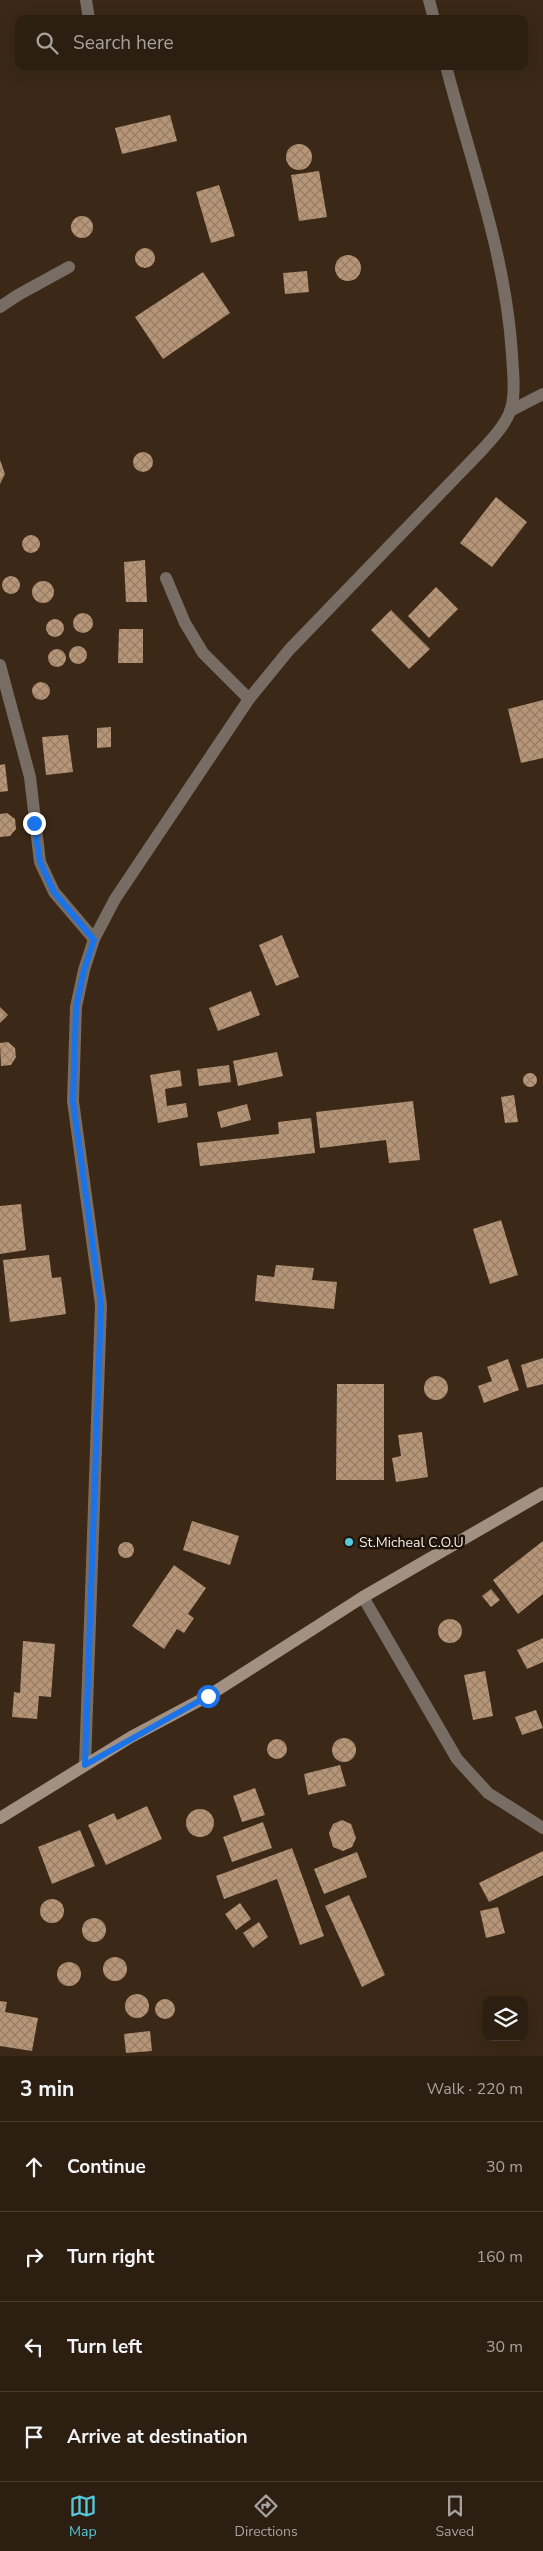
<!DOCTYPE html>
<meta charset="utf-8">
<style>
:root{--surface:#2c1e10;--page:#342719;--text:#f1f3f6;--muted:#a6a29f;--line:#483c30;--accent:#55cadf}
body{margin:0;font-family:"Nunito Sans",sans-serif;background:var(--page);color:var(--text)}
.controls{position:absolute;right:15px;bottom:15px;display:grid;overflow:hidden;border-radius:10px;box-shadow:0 5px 20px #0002}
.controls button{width:45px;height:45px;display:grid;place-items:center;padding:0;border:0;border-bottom:1px solid var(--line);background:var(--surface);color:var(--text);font:25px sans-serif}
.stop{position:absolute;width:15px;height:15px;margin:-11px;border:4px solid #1a73e8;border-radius:50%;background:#fff}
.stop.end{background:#1a73e8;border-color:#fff;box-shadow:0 1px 5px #0008}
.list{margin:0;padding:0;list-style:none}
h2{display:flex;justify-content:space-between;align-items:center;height:65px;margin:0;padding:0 20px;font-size:21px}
h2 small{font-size:16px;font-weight:400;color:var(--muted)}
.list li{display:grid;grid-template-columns:32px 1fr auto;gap:15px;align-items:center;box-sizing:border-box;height:90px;padding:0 20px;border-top:1px solid var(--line)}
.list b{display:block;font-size:19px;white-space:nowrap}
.list em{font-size:16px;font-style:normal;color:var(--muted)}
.icon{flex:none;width:28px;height:28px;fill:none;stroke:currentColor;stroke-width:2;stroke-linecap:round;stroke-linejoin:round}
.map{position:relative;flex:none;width:543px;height:2056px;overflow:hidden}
.search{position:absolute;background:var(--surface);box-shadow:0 5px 20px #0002;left:15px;right:15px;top:15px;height:55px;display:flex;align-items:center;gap:12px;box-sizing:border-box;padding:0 18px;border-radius:10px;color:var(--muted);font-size:19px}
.sheet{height:425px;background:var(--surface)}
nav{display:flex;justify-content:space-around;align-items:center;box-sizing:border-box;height:70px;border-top:1px solid var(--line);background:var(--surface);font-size:14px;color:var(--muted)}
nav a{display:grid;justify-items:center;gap:2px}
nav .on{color:var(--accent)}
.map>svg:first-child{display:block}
.building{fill:url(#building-cross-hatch)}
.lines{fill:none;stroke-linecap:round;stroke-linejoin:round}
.lane{stroke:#776d64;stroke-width:12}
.street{stroke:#776d64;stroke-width:12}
.secondary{stroke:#a29183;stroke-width:12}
.route{stroke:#1a73e8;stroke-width:6}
.poi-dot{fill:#55cadf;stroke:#1c130b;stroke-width:2}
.labels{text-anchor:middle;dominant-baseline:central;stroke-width:5;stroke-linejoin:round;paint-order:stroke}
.poi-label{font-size:14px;fill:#f8ebe0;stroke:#1c130b;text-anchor:start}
</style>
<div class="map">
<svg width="543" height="2056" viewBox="0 0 543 2056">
<defs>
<pattern id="building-cross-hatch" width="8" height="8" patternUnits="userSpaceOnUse" patternTransform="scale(1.25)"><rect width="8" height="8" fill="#b79577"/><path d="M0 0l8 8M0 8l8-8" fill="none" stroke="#967d67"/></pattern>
</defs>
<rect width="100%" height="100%" fill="#3b2816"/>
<!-- building -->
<g class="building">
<path d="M170 115 177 141 122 154 115 128Z"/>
<circle cx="299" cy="157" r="13"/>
<path d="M319 171 327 217 299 221 291 175Z"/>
<path d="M219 185 235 236 211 243 196 192Z"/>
<circle cx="82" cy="227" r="11"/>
<circle cx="145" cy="258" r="10"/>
<circle cx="348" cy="268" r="13"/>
<path d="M307 271 309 292 285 294 283 273Z"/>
<path d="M203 272 230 313 163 359 135 317Z"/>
<circle cx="143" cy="462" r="10"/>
<path d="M0 460 5 474 0 484Z"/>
<path d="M496 497 527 522 492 567 460 543Z"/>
<circle cx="31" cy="544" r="9"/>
<path d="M145 560 147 602H126L124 562Z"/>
<circle cx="11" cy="585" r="9"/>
<circle cx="43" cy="592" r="11"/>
<path d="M436 587 458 609 429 638 408 616Z"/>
<path d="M391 610 430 649 409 669 371 630Z"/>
<circle cx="83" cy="623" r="10"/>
<circle cx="55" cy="628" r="9"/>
<path d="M119 629H143V663H118Z"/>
<circle cx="78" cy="655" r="9"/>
<circle cx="57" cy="658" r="9"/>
<circle cx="41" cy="691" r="9"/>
<path d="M543 700V758L521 763 508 709Z"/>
<path d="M111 727V747L97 748V728Z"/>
<path d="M68 735 73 772 46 775 42 737Z"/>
<path d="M5 764 8 791 0 792V765Z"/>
<path d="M7 813 15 819 16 829 10 836 0 837V814Z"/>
<path d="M282 935 299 977 276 986 259 945Z"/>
<path d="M251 991 260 1015 218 1031 209 1008Z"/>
<path d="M0 1007 8 1015 0 1023Z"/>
<path d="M8 1042 15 1048 16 1057 11 1065 1 1066 0 1043Z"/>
<path d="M277 1052 283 1076 238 1086 233 1061Z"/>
<path d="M229 1065 231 1082 199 1086 197 1069Z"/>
<path d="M180 1070 182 1086 165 1089 167 1106 186 1103 188 1117 158 1123 150 1075Z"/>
<circle cx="530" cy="1080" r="7"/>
<path d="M514 1095 518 1122 505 1123 501 1097Z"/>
<path d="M413 1101 420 1160 389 1163 386 1140 320 1148 316 1112Z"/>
<path d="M247 1104 251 1120 221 1128 217 1112Z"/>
<path d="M311 1118 315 1153 200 1166 197 1143 279 1134 278 1122Z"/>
<path d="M21 1204 26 1250 0 1254V1206Z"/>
<path d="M501 1220 518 1275 490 1284 473 1229Z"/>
<path d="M49 1255 52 1278 61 1277 66 1314 10 1322 3 1260Z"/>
<path d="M276 1265 314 1268 312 1280 337 1282 334 1309 255 1301 257 1275 274 1277Z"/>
<path d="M543 1358V1384L527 1388 521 1365Z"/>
<path d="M508 1359 519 1390 484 1403 478 1386 492 1381 487 1367Z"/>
<circle cx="436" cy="1388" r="12"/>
<path d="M337 1384H384V1480H336Z"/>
<path d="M422 1432 428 1477 396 1482 392 1458 401 1456 398 1435Z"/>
<path d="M192 1521 239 1536 230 1565 183 1550Z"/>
<path d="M543 1541V1594L518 1614 493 1580Z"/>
<circle cx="126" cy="1550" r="8"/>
<path d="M174 1565 206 1588 188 1614 194 1618 184 1633 177 1629 164 1649 132 1626Z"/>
<path d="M491 1589 500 1600 491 1607 482 1596Z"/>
<circle cx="450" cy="1631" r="12"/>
<path d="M543 1638V1662L527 1669 517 1650Z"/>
<path d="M23 1641 55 1644 51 1697 39 1696 37 1719 12 1717 14 1692 20 1693Z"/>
<path d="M485 1671 493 1716 473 1720 464 1675Z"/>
<path d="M536 1710 543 1728 522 1735 515 1717Z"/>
<circle cx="344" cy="1750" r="12"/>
<circle cx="277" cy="1749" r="10"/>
<path d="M340 1765 346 1786 308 1795 304 1774Z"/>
<path d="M255 1788 265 1815 242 1822 233 1796Z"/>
<path d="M147 1806 162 1839 106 1865 88 1825 114 1813 117 1820Z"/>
<circle cx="200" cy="1823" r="14"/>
<path d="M342 1820 351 1824 356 1838 352 1847 343 1851 333 1847 329 1833 333 1824Z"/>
<path d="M263 1822 272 1848 232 1862 223 1837Z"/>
<path d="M80 1830 95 1866 52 1884 38 1847Z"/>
<path d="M292 1848 324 1936 300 1945 277 1879 224 1899 216 1876Z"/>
<path d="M543 1851V1875L489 1902 479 1883Z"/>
<path d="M357 1852 367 1877 324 1894 314 1869Z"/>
<path d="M349 1895 385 1975 362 1987 325 1906Z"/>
<circle cx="52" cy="1911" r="12"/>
<path d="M240 1903 251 1919 236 1930 225 1914Z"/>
<path d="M498 1907 505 1933 486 1938 480 1911Z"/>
<circle cx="94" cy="1930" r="12"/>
<path d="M259 1922 268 1937 253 1948 243 1933Z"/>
<circle cx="115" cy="1969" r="12"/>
<circle cx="69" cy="1974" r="12"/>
<circle cx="137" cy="2006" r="12"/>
<circle cx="165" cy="2009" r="10"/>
<path d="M0 2001 7 2002 5 2012 38 2018 32 2051 0 2046Z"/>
<path d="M150 2031 152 2051 126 2053 124 2034Z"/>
</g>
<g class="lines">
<!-- lane -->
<path class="lane" d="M166 578 185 623 203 653 249 699"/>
<!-- street -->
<g class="street">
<path d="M86 0 89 19"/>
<path d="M429 0 434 19"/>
<path d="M0 307 18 295 69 267"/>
<path d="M510 411 543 394"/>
<path d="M0 665 30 777 40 862 54 892 94 939"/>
<path d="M363 1597 457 1759 488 1793 543 1828"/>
<path d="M85 1765 101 1305 73 1101 76 1007 84 970 94 939 115 899 249 699 289 650 483 449C493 438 504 426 510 412 516 395 513 373 512 355 506 255 471 163 446 66"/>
</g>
<!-- secondary -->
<path class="secondary" d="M0 1818 131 1737 208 1696 363 1597 543 1493"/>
</g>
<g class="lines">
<!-- route -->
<path class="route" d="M34 823 40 862 54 892 94 940 84 970 76 1007 73 1102 101 1305 85 1765 208 1696"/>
</g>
<!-- markers -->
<circle class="poi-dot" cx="349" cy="1542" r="5"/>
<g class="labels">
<!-- poi labels -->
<g class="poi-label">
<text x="359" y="1542">St.Micheal C.O.U</text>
</g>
</g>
</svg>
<div class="controls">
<button><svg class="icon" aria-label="layers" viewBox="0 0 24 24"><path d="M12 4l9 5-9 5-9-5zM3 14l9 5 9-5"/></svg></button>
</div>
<div class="stop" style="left:208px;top:1696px"></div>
<div class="stop end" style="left:34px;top:823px"></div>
<div class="search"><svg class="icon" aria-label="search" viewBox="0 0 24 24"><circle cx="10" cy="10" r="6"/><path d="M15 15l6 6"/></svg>Search here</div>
</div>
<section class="sheet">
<h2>3 min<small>Walk · 220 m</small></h2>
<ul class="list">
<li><svg class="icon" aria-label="ahead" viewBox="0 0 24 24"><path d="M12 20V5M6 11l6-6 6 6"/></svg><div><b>Continue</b></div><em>30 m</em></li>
<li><svg class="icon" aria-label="right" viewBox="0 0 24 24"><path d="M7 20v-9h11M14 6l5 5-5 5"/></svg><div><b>Turn right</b></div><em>160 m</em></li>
<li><svg class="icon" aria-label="left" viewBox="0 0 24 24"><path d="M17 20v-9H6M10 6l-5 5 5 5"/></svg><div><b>Turn left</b></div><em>30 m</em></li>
<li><svg class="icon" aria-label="arrive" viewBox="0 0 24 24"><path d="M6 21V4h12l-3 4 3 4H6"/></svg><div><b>Arrive at destination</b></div></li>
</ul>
</section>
<nav>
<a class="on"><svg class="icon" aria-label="map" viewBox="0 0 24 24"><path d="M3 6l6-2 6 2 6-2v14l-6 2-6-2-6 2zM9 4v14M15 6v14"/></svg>Map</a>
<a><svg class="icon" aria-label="directions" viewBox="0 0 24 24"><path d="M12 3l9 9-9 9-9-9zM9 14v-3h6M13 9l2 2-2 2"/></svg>Directions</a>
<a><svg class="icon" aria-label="saved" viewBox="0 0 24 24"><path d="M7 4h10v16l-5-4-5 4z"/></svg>Saved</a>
</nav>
